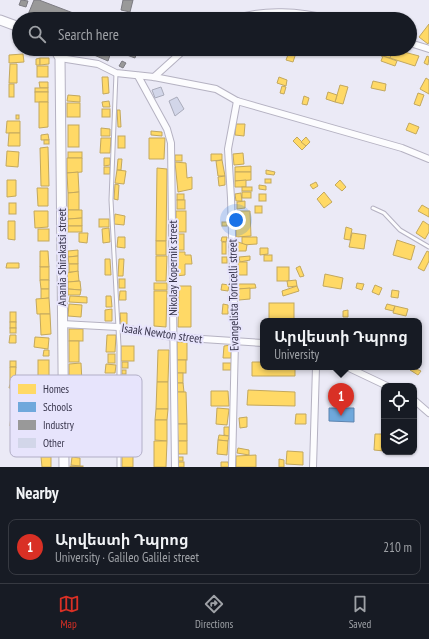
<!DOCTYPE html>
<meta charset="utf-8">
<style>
:root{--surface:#171b24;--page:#20242c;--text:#f1f3f6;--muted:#9ea1a6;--line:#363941;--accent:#d93025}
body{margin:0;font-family:"PT Sans Narrow","Noto Sans Armenian",sans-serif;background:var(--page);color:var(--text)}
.controls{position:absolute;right:12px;bottom:12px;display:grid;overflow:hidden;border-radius:8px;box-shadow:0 1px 3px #0004}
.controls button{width:36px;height:36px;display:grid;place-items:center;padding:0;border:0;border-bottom:1px solid var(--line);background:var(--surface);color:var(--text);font:20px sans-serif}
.you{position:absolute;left:236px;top:220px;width:14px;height:14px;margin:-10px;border:3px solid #fff;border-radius:50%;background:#1a73e8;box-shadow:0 0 0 6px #1a73e833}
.badge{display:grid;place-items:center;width:26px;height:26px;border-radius:50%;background:var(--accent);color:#fff;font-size:13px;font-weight:700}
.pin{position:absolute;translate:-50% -33px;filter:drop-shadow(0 1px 2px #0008)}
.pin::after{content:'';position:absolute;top:21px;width:14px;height:12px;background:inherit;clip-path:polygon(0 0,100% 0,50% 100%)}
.popup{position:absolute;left:260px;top:318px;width:162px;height:52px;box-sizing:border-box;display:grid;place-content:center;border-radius:8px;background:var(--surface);filter:drop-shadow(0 1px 3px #0005);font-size:13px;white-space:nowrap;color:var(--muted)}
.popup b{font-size:15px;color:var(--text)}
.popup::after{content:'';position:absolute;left:50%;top:100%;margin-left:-8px;border:8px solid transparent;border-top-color:var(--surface)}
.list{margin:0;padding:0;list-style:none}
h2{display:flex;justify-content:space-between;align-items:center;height:52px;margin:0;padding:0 16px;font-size:17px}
h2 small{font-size:13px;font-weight:400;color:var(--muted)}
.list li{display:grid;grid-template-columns:26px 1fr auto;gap:12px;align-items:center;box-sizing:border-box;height:56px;margin:0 8px 8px;padding:0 8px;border:1px solid var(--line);border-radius:8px}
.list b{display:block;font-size:15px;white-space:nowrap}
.list p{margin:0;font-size:13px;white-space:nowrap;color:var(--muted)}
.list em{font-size:13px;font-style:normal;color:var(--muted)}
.icon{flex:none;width:22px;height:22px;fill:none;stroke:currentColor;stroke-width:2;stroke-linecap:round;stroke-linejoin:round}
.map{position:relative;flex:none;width:429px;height:467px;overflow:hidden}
.search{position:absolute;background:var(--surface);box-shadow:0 1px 3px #0004;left:12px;right:12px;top:12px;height:44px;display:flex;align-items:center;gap:10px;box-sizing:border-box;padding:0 14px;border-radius:22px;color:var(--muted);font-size:15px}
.sheet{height:116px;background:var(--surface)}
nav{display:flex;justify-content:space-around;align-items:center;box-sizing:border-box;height:56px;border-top:1px solid var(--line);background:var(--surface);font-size:11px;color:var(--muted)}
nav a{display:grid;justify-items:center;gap:2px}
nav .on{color:var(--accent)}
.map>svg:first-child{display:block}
.homes{fill:#ffd966;stroke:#c3a85e}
.schools{fill:#6fa8dc;stroke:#5e85b0}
.industry{fill:#999;stroke:#7c7b82}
.building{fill:#d2d6e9;stroke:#a9abba}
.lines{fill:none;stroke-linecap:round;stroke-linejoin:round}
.service-casing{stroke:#b5b2c2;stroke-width:5}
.minor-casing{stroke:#b5b2c2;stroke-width:8}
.secondary-casing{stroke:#b5b2c2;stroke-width:11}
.service{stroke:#fcfcfe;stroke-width:3}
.minor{stroke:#fcfcfe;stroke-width:6}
.secondary{stroke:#fcfcfe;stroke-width:9}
.labels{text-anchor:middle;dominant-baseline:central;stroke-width:4;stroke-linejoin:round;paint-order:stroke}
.street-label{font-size:12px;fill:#37344b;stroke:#e7e4fc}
.key{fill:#e7e4fc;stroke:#b2afc7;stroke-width:1}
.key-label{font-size:11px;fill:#37344b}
</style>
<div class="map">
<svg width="429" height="467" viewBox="0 0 429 467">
<rect width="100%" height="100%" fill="#ebeaf6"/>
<!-- homes -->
<g class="homes">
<path d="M280 14 291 18V19H279Z"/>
<path d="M429 24V42L428 44 419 37Z"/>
<path d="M194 49 195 51 191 54 188 50Z"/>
<path d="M208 49H235V50L209 53Z"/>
<path d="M350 49 363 50 361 55 349 52Z"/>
<path d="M382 49H393L392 52Z"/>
<path d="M383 49 392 52 390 58 381 56Z"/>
<path d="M393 49 419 56 415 66 390 58Z"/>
<path d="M289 52 296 53 293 62 286 60Z"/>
<path d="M23 54 24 62 9 63V55Z"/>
<path d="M383 56 397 61 395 66 381 61Z"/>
<path d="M427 56 429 57 428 65 424 63Z"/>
<path d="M40 58V65H36V59Z"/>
<path d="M40 58H49V64L40 65Z"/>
<path d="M10 64H17V83H9Z"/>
<rect x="37" y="66" width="11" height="11"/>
<path d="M102 77H108L109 93 103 94Z"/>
<path d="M279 77 287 80 286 86 277 83Z"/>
<path d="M426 78 429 80V94L420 89Z"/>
<path d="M373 81 386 84 385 91 371 88Z"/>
<path d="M39 82H48V88H40Z"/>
<rect x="9" y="84" width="5" height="13"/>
<path d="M340 85 348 87 343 104 335 102Z"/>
<path d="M282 86 286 87 284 94 280 93Z"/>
<rect x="35" y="88" width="13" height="4"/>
<rect x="35" y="92" width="13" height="10"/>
<path d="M328 92 337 95 335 102 326 99Z"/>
<path d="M418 93 424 95 420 106 414 104Z"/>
<path d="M68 95 80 96V102L67 101Z"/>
<path d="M304 96 309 98 307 105 302 104Z"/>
<path d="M109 101 110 107H103L102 102Z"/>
<path d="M39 102H48V127L39 128Z"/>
<rect x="67" y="103" width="13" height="14"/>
<rect x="102" y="109" width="8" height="8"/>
<path d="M117 110H120L121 127H118Z"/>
<rect x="16" y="115" width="3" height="4"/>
<path d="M7 121H20V133H6Z"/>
<path d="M409 123 419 127 416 134 406 130Z"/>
<path d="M236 124H245L244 136 235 135Z"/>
<rect x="68" y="125" width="11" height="22"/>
<path d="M101 128 110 129V136H101Z"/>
<path d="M151 131 162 132V136L151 135Z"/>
<path d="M9 133H20V146H8Z"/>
<path d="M48 134 49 140H41V135Z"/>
<rect x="118" y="136" width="7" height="12"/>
<path d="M297 137 306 146 302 150 293 141Z"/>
<path d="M306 137 310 142 306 146 301 142Z"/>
<path d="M101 138H111L110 153H100Z"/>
<path d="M149 138H165L164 159H149Z"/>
<rect x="44" y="140" width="5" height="4"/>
<path d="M48 147 49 186H41L40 148Z"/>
<path d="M7 151 19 152 18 167 6 166Z"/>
<rect x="68" y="152" width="14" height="6"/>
<path d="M243 153 244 164 234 165 233 154Z"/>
<path d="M211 154H222V160L211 161Z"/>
<rect x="175" y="155" width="7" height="6"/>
<path d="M67 158H82V172L67 173Z"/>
<path d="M104 158H110V165L104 166Z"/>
<path d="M118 159H122L121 170H117Z"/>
<path d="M222 160 225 176H218L216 161Z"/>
<path d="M175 162 186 163 187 178 192 177V189L178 192Z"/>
<path d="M251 166V172H235V167Z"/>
<rect x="104" y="167" width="6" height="7"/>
<path d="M157 168 167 169 166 241H156Z"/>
<path d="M117 170 126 171 124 184 115 183Z"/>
<path d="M266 170 275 172 274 175 266 174Z"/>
<path d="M78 172 79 192 68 193 67 173Z"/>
<path d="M235 172H251V180L235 181Z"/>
<path d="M225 176V185L219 186 218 177Z"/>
<rect x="265" y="179" width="6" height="4"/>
<path d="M7 180H16V196L7 197Z"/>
<path d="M246 180V187H235V181Z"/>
<path d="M340 180 346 187 342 191 335 185Z"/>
<path d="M316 182 318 186 313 189 310 185Z"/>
<path d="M115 184 119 185 118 200 114 199Z"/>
<path d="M259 185 266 186V190L259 189Z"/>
<rect x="242" y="187" width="10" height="4"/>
<path d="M37 188H48V206H38Z"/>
<path d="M79 192V210H68V193Z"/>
<rect x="242" y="192" width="9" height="6"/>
<path d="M324 192 332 202 324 208 317 199Z"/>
<path d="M241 193 242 201H236L235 194Z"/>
<rect x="177" y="194" width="7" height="6"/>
<rect x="259" y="194" width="7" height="7"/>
<rect x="177" y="200" width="8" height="9"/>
<path d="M245 201V208L237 209V202Z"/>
<rect x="9" y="203" width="7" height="11"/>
<path d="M422 205 429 209V217L418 211Z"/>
<rect x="255" y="206" width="7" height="7"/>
<path d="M68 210H82V218L68 219Z"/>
<path d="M34 211H48V227L35 228Z"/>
<rect x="176" y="211" width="10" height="21"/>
<path d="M236 211H250L251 236 236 237Z"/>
<path d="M115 214 125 216 124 225 114 224Z"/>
<path d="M82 218V226H68V219Z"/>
<rect x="99" y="219" width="10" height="8"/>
<path d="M8 221H15V240L8 239Z"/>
<path d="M423 221 429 225V232L425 239 416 233Z"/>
<rect x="222" y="222" width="5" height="4"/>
<rect x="68" y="226" width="14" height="6"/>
<path d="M346 227 352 229 350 240 344 239Z"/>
<path d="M109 228 110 242 103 243 102 229Z"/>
<rect x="38" y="229" width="11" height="12"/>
<path d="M79 233H88L87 243 79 242Z"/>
<path d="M352 233 366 235 364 249 349 247Z"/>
<rect x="177" y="234" width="7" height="16"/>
<path d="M118 237H125V248L117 247Z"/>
<path d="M222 237H227L226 242 221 241Z"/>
<path d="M242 237H257V244L242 245Z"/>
<path d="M397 240 415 246 411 260 393 255Z"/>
<rect x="156" y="241" width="10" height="14"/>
<rect x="222" y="242" width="4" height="12"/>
<path d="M238 242 247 245 246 251H237Z"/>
<path d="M260 248H268V254L260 255Z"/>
<path d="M78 250V256L68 257V251Z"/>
<path d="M40 251H48L49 267H40Z"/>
<path d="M427 251 429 252V261L424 271 418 268Z"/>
<path d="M176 252H185V255H191L192 264H185V275L176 276Z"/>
<rect x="264" y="255" width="8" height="6"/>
<path d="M78 256V264H69L68 257Z"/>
<path d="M156 256H167L166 281H156Z"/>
<path d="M250 256V260L240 262 239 257Z"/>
<rect x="222" y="257" width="5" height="6"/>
<path d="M105 259H110L111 275H105Z"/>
<path d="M119 259H124L123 276H118Z"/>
<rect x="238" y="262" width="9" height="13"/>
<path d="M7 263H19V268H6Z"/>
<rect x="69" y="264" width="9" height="8"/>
<path d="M300 266 304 276 300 277 296 268Z"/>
<rect x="40" y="267" width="9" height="13"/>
<rect x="277" y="267" width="12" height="14"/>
<path d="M78 271 79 281 68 282 67 273Z"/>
<path d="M325 274 343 278 341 289 323 286Z"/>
<rect x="119" y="279" width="6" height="9"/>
<path d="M40 280H49V289H41Z"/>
<path d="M296 280 297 286 288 287 287 281Z"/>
<path d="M80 281 81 290 68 289V282Z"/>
<rect x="154" y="283" width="13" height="7"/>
<path d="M357 283 364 284 362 290 356 288Z"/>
<path d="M222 284 229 285 228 291 221 290Z"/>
<path d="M238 284H255L256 288 238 289Z"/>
<path d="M375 285 382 288 379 295 372 292Z"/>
<path d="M179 286H191V327H178Z"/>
<path d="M297 286 299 291 283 296 282 291Z"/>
<path d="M250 288V299L239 300 238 289Z"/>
<path d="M41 289H49V298L41 299Z"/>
<path d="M68 289 81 290 80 295H68Z"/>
<path d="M392 290 399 291 398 298 391 297Z"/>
<path d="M120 291H126V300H119Z"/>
<path d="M154 291H167L166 327 154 326Z"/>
<path d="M70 296 87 297V303L69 302Z"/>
<path d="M106 296H111L112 307H106Z"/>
<path d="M49 298 50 314H37L36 299Z"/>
<rect x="269" y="303" width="25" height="16"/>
<path d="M69 304 82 305 81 317 68 316Z"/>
<path d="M223 304 228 305V314H222Z"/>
<path d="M387 304 395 306 393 311 385 309Z"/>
<path d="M395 306 408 309 406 316 393 313Z"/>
<path d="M112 309V321H105V310Z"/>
<path d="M348 310V317H343V311Z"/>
<rect x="10" y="312" width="6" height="10"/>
<path d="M120 313H127V324L121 325Z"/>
<path d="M40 314H50L51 334 41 335Z"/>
<rect x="10" y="322" width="6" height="6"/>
<rect x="10" y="328" width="6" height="5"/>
<rect x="69" y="329" width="14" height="12"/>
<path d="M10 335H16V343H9Z"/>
<path d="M107 335H116L115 352H106Z"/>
<path d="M35 337 49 338 48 349 34 347Z"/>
<rect x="69" y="341" width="10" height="21"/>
<rect x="177" y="342" width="10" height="18"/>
<path d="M231 345V358H223L224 346Z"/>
<rect x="121" y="346" width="13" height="15"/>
<path d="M44 350H49V356H43Z"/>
<path d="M158 350H169L168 382H157Z"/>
<rect x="108" y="354" width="7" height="9"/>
<rect x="38" y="360" width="11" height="17"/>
<rect x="177" y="360" width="9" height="13"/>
<rect x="10" y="361" width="6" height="6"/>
<rect x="122" y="362" width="6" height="6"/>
<path d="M252 362H263V367H295V376H252Z"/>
<path d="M81 363 82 382H69V364Z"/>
<rect x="223" y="363" width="8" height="7"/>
<path d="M106 364 116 365 115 373H105Z"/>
<path d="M10 367H16L15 384H10Z"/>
<path d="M412 367 421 371 418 375 410 370Z"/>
<rect x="122" y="370" width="4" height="4"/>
<rect x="177" y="373" width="6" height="10"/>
<path d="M40 378H51V390L40 389Z"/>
<path d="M132 382V388L124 389 123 383Z"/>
<path d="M157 382H168V409H156Z"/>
<path d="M177 383H183L184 392H177Z"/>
<path d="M10 384H15V388H9Z"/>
<rect x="70" y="388" width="10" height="25"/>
<path d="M129 390V402L123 403 122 391Z"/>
<path d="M248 390 295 392V406L247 405Z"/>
<path d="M211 391H228L229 406H211Z"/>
<path d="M177 392H186L187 424H177Z"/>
<path d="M37 393 51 394V407L39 406V402H36Z"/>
<path d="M105 395H117L116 405H104Z"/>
<path d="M113 406H117V415H114Z"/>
<path d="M217 408 229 409 227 425 216 424Z"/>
<path d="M156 409H168L167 420H155Z"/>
<rect x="41" y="411" width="10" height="34"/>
<path d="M296 414H306V424H295Z"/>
<path d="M11 415H20L19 426H10Z"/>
<path d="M247 417V427L240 428 239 418Z"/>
<path d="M72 419H79V428L72 427Z"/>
<path d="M110 419H117L118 427 111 428Z"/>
<path d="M155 420H167V441L155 440Z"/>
<path d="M177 424H187V441H178Z"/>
<path d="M224 427H229V436L224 435Z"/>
<rect x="123" y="430" width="6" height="11"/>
<path d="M104 433 117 434V443L103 442Z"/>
<path d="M71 434 87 435 86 449 70 448Z"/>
<path d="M375 434H384V451L374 450Z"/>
<path d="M219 435 229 436 228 441 218 440Z"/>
<path d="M218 440 228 441 227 455 217 454Z"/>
<path d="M154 441H167L166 467H154Z"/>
<rect x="178" y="441" width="9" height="13"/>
<path d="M111 443H117L116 455H111Z"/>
<rect x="123" y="443" width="5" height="8"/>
<path d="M238 448 249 450V455L237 453Z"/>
<path d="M287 451 303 452V465L286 464Z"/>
<path d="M122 453 133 454V467H122Z"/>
<path d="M256 455V467H236V456Z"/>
<path d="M41 457H51V467H42Z"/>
<path d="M72 457 80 458V466L71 465Z"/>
<rect x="177" y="457" width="6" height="4"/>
<path d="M279 459 284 460V467H279Z"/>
<rect x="178" y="462" width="6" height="5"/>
<path d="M221 462H228L229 467H221Z"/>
<rect x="70" y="466" width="13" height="1"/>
</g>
<!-- schools -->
<path class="schools" d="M329 408H354V422L329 421Z"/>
<!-- industry -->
<g class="industry">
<path d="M21 0 28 1 26 7 19 5Z"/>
<path d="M34 0H39L89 19H33L27 17Z"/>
<path d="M123 0H133L130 12 121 10Z"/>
<path d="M88 49H94L110 55 108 61 87 52Z"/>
<path d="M116 49H138L135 58 116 51Z"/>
<path d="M122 61 126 63 123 68 119 66Z"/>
</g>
<!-- building -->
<g class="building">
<path d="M161 87 164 95 155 98 152 90Z"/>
<path d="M177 97 184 109 175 116 169 101Z"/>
</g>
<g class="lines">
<defs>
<g id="service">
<path d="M116 73 111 200 119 346V467"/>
<path d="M373 208 384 213 400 230 429 247"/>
</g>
<g id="minor">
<path d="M235 19C262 9 301 11 329 19"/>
<path d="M410 43 429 49"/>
<path d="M60 58 98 64 116 73 154 77 216 89 237 101 402 148 429 159"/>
<path d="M138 76 167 129 171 143 175 467"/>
<path d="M154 77 185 49"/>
<path d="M62 324 118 327 172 337 263 343"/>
<path d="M347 367 387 386"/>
<path d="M414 400 429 413"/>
<path d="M232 467 235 341 231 198 228 149 237 101"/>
<path d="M313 467 316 367"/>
</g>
<g id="secondary">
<path d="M0 20 19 27"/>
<path d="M55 49 60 58 64 467"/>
</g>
</defs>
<!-- service casing -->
<use href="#service" class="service-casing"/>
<!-- minor casing -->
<use href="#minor" class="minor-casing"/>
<!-- secondary casing -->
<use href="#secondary" class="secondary-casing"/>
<!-- service -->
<use href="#service" class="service"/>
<!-- minor -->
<use href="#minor" class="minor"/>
<!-- secondary -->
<use href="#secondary" class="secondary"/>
</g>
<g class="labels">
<!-- street labels -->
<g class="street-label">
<text transform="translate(61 257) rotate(-90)">Anania Shirakatsi street</text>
<text transform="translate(172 268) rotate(-90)">Nikolay Kopernik street</text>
<text transform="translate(233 295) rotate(-91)">Evangelista Torricelli street</text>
<text transform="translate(162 333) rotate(8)">Isaak Newton street</text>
</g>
</g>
<!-- legend -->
<rect x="10" y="375" width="132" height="82" rx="6" class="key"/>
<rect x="18" y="384" width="18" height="10" fill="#ffd966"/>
<rect x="18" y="402" width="18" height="10" fill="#6fa8dc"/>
<rect x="18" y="420" width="18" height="10" fill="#999"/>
<rect x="18" y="438" width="18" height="10" fill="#d2d6e9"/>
<g class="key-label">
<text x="43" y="393">Homes</text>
<text x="43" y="411">Schools</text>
<text x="43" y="429">Industry</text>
<text x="43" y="447">Other</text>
</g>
</svg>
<div class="controls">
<button><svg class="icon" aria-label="locate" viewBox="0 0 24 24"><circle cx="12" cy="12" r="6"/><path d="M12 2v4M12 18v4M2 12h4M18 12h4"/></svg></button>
<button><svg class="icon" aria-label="layers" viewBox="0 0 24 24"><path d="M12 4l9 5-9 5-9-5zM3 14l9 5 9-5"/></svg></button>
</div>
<div class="you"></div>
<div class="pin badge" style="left:341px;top:416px">1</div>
<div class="popup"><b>Արվեստի Դպրոց</b>University</div>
<div class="search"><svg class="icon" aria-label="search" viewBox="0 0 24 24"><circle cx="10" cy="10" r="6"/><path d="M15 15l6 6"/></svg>Search here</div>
</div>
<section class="sheet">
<h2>Nearby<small></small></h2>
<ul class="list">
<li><span class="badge">1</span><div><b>Արվեստի Դպրոց</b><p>University · Galileo Galilei street</p></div><em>210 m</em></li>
</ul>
</section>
<nav>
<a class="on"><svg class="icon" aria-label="map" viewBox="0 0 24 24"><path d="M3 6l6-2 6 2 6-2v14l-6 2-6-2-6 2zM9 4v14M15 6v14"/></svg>Map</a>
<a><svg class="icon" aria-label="directions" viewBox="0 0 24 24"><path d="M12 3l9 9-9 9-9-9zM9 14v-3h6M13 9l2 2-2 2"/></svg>Directions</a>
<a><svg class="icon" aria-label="saved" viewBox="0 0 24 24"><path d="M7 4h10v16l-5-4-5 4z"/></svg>Saved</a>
</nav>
